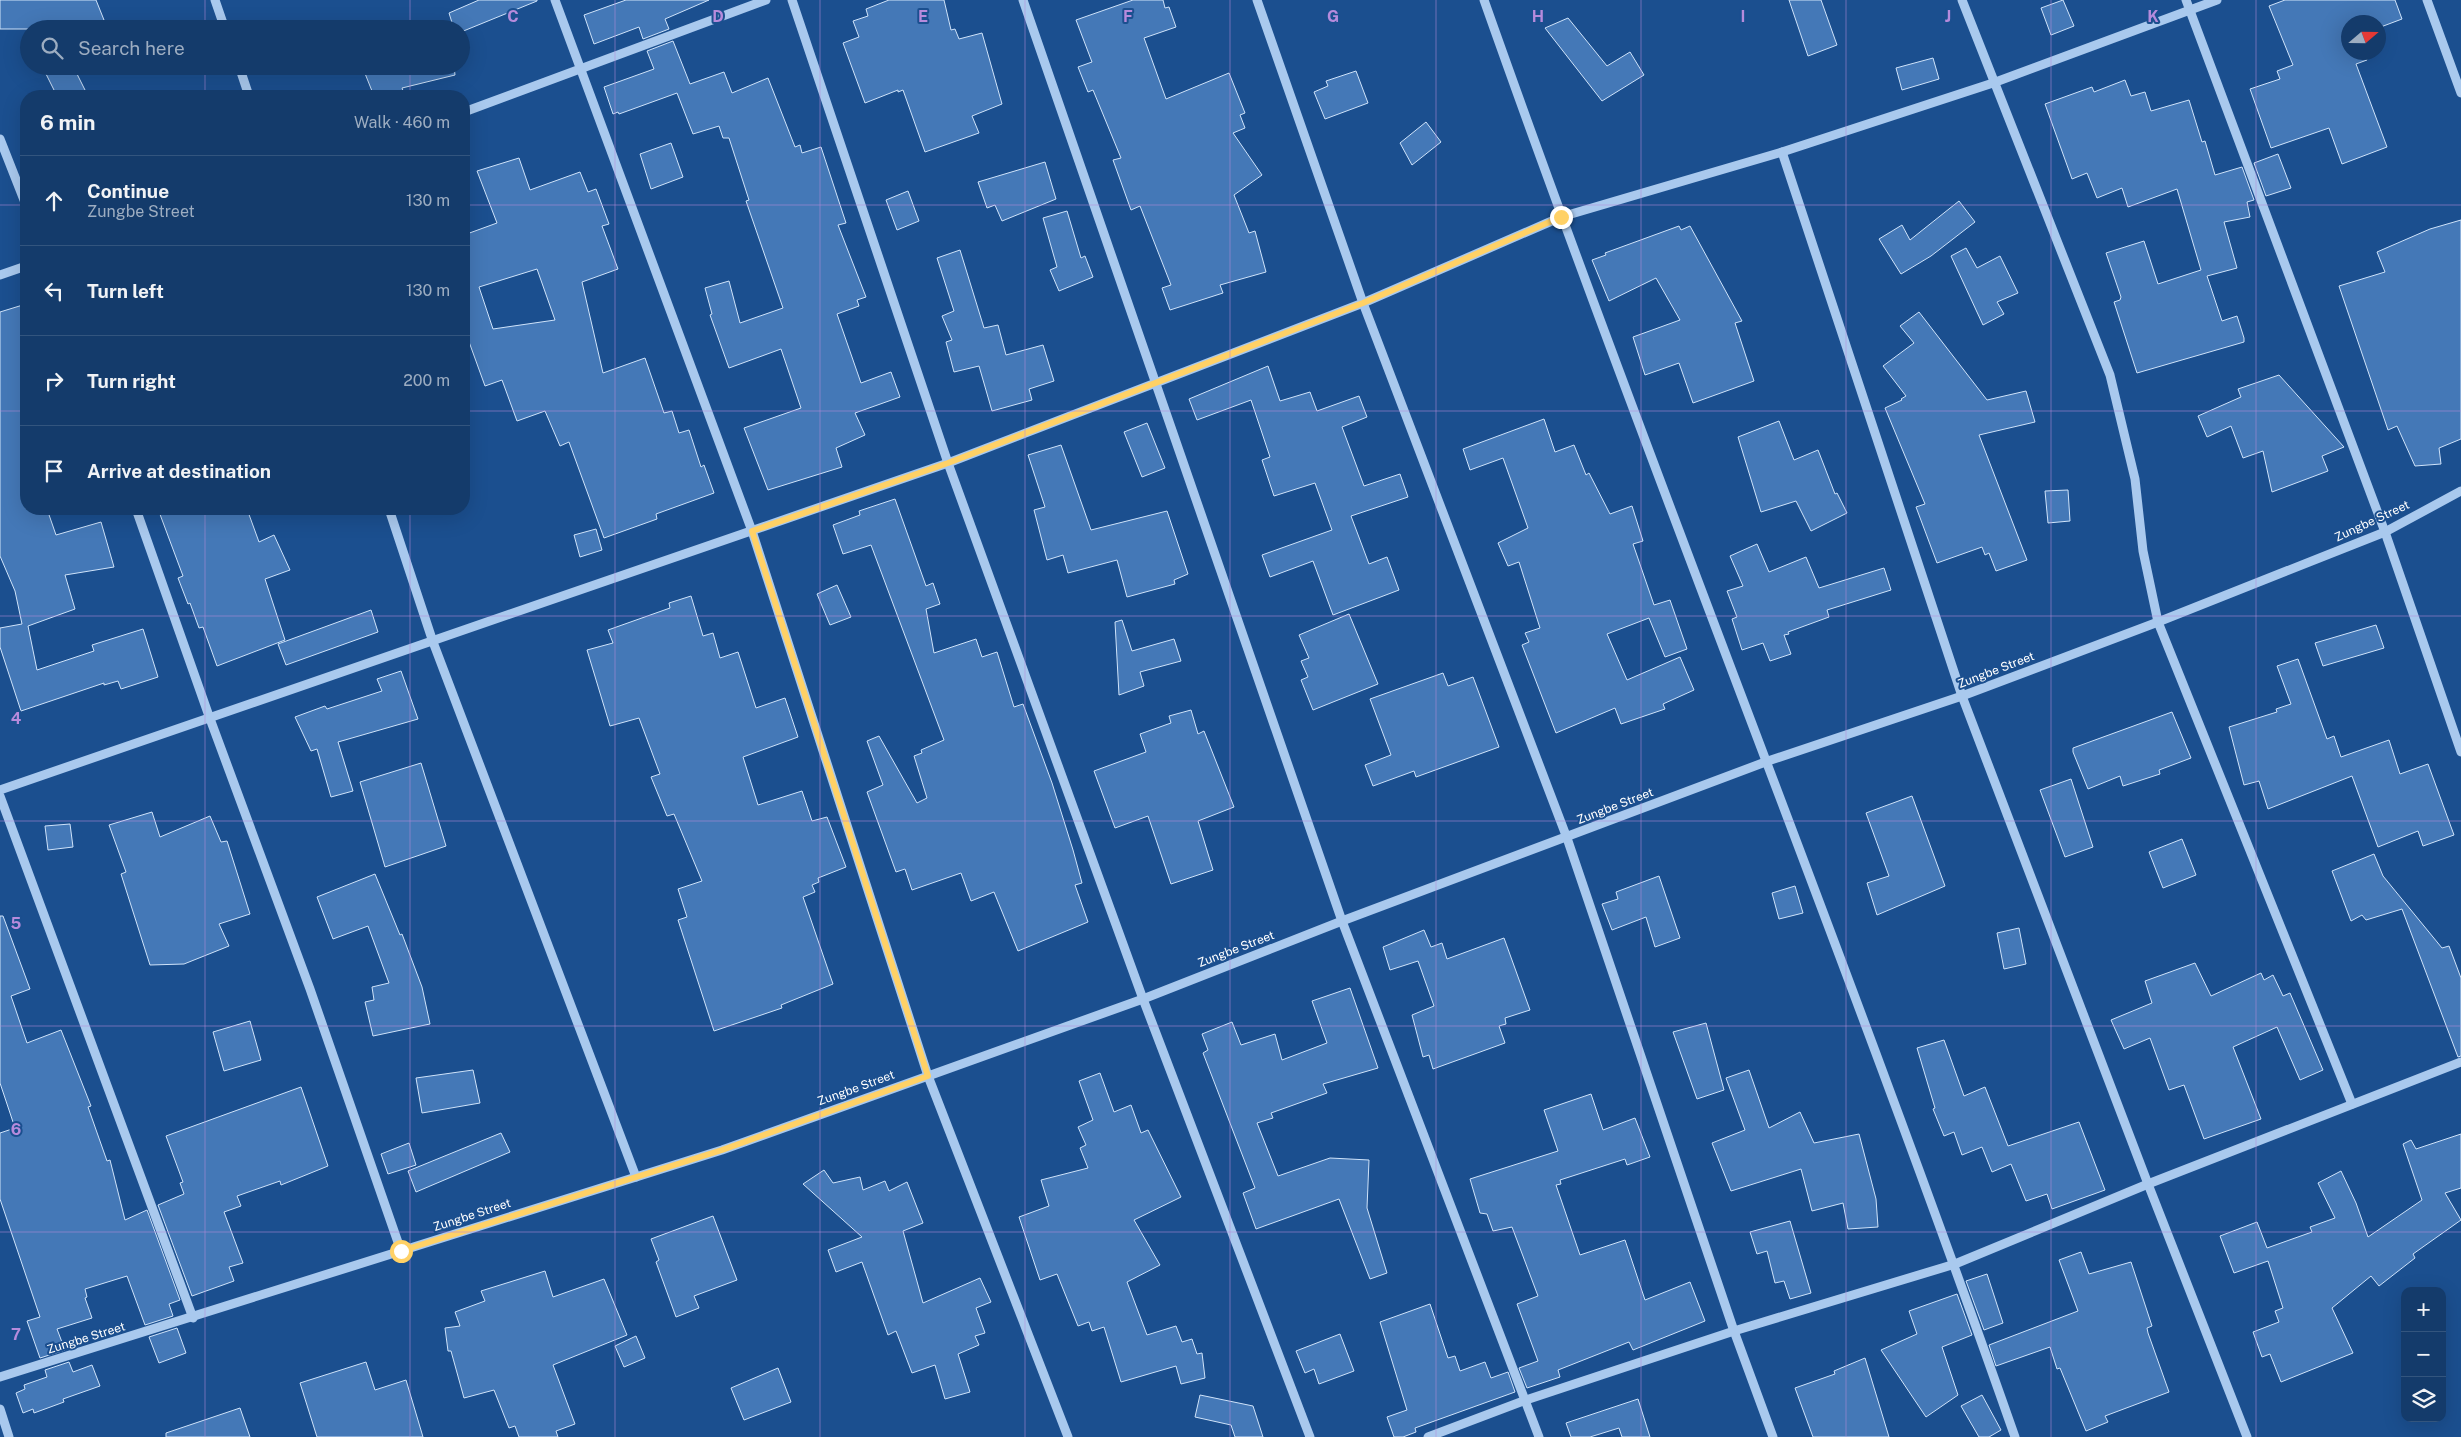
<!DOCTYPE html>
<meta charset="utf-8">
<style>
:root{--surface:#143b6b;--page:#214673;--text:#f1f3f6;--muted:#9dadc1;--line:#33557e}
body{margin:0;font-family:"Public Sans",sans-serif;background:var(--page);color:var(--text)}
.controls{position:absolute;right:15px;bottom:15px;display:grid;overflow:hidden;border-radius:10px;box-shadow:0 5px 20px #0002}
.controls button{width:45px;height:45px;display:grid;place-items:center;padding:0;border:0;border-bottom:1px solid var(--line);background:var(--surface);color:var(--text);font:25px sans-serif}
.compass{position:absolute;left:2341px;top:15px;width:45px;height:45px;border-radius:50%;background:var(--surface);box-shadow:0 5px 20px #0002;rotate:70deg}
.stop{position:absolute;width:15px;height:15px;margin:-11px;border:4px solid #ffd166;border-radius:50%;background:#fff}
.stop.end{background:#ffd166;border-color:#fff;box-shadow:0 1px 5px #0008}
.list{margin:0;padding:0;list-style:none}
h2{display:flex;justify-content:space-between;align-items:center;height:65px;margin:0;padding:0 20px;font-size:21px}
h2 small{font-size:16px;font-weight:400;color:var(--muted)}
.list li{display:grid;grid-template-columns:32px 1fr auto;gap:15px;align-items:center;box-sizing:border-box;height:90px;padding:0 20px;border-top:1px solid var(--line)}
.list b{display:block;font-size:19px;white-space:nowrap}
.list p{margin:0;font-size:16px;white-space:nowrap;color:var(--muted)}
.list em{font-size:16px;font-style:normal;color:var(--muted)}
.icon{flex:none;width:28px;height:28px;fill:none;stroke:currentColor;stroke-width:2;stroke-linecap:round;stroke-linejoin:round}
.map{position:relative;flex:none;width:2461px;height:1437px;overflow:hidden}
.search{position:absolute;background:var(--surface);box-shadow:0 5px 20px #0002;left:20px;top:20px;width:450px;height:55px;display:flex;align-items:center;gap:12px;box-sizing:border-box;padding:0 18px;border-radius:28px;color:var(--muted);font-size:19px}
.panel{position:absolute;background:var(--surface);box-shadow:0 5px 20px #0002;left:20px;top:90px;width:450px;height:425px;border-radius:20px}
.map>svg:first-child{display:block}
.building{fill:#4478b7;stroke:#cfe3fa;fill-rule:evenodd}
.lines{fill:none;stroke-linecap:round;stroke-linejoin:round}
.minor{stroke:#a9c9ee;stroke-width:9}
.route{stroke:#ffd166;stroke-width:6}
.grid{fill:none;stroke:#b68bdc;stroke-width:1;stroke-opacity:0.55}
.labels{text-anchor:middle;dominant-baseline:central;stroke-width:4;stroke-linejoin:round;paint-order:stroke}
.street-label{font-size:12px;fill:#fff;stroke:#1b4f8f}
.grid-label{font-size:16px;text-anchor:middle;font-weight:bold;fill:#b68bdc;stroke:#1b4f8f;stroke-width:4;stroke-linejoin:round;paint-order:stroke}
</style>
<div class="map">
<svg width="2461" height="1437" viewBox="0 0 2461 1437">
<rect width="100%" height="100%" fill="#1b4f8f"/>
<!-- building -->
<g class="building">
<path d="M0 0H96L104 20 82 29H0Z"/>
<path d="M479 0H537V1L461 32V29H454L449 13Z"/>
<path d="M626 0H709L665 19 669 29 643 39 639 27 594 44 584 15Z"/>
<path d="M889 0H944L951 30 955 29 959 39 982 33 1002 104 972 116 979 133 925 152 903 90 898 92V90L865 103 843 43 859 37 853 21 868 16 866 9Z"/>
<path d="M1133 0H1163L1165 8 1169 7 1176 27 1144 38 1166 99 1229 73 1245 113 1240 115 1245 128 1233 133 1262 175 1234 195 1249 233 1255 231 1266 272 1220 285 1223 293 1170 310 1162 288 1171 285 1140 206 1131 210 1113 160 1121 158 1093 90 1088 92 1078 67 1092 62 1076 20Z"/>
<path d="M1789 0H1821L1837 45 1808 56Z"/>
<path d="M2063 0 2074 26 2051 35 2041 8Z"/>
<path d="M2285 0H2395L2402 19 2378 28V22H2348V52H2364L2367 60 2356 64 2387 147 2342 164 2329 128 2271 148 2250 89 2280 79 2277 71 2293 65 2269 6Z"/>
<path d="M1568 18 1607 66 1630 52 1644 75 1602 101 1545 28Z"/>
<path d="M673 41 690 84 724 72 732 93 768 78 795 147 800 145 802 153 821 147 846 223 838 225 866 297 857 300 859 306 837 314 861 383 891 372 900 397 855 413 865 435 836 448 842 467 768 490 744 428 801 408 781 349 729 368 710 315 712 314 705 288 729 281 740 323 783 308 746 201 749 200 729 138H723L719 126 693 134 677 93 619 114 618 112 613 114 604 87 654 69 647 51Z"/>
<path d="M1933 58 1939 79 1902 90 1896 68Z"/>
<path d="M42 66H73L88 96H57Z"/>
<path d="M362 66H454L455 75 402 88 405 96H374Z"/>
<path d="M1356 71 1368 103 1325 119 1314 92 1328 86 1326 81Z"/>
<path d="M2125 80 2131 96 2145 92 2151 111 2189 100 2202 142 2205 141 2215 175 2242 167 2254 200 2247 202 2250 217 2224 222 2237 268 2207 276 2222 321 2237 316 2244 338V342L2137 373 2114 302 2120 300 2121 297 2106 253 2144 241 2158 284 2201 270 2177 189 2128 207 2122 188 2097 198 2087 173 2072 179 2045 104 2092 87 2094 92Z"/>
<path d="M1426 122 1441 142 1412 165 1400 143Z"/>
<path d="M671 143 683 177 651 189 640 154Z"/>
<path d="M2278 154 2291 188 2266 196 2254 163Z"/>
<path d="M519 158 530 190 580 172 588 192 596 189 609 224 602 226 618 269 582 282 603 373 645 358 664 413 672 411 679 433 689 430 701 467 704 465 714 493 656 514 657 519 604 538 569 442 560 446 545 411 517 421 502 380 485 386 464 328V235L497 223 477 171ZM537 269 555 320 493 329 479 287Z"/>
<path d="M1045 162 1056 199 1002 221 995 205 987 208 978 182Z"/>
<path d="M908 191 919 221 897 230 886 200Z"/>
<path d="M1959 201 1975 222 1931 256 1901 274 1879 239 1902 225 1910 240Z"/>
<path d="M1067 211 1081 258 1085 256 1093 277 1059 291 1050 270 1057 267 1043 218Z"/>
<path d="M2461 220V439L2439 448 2441 464 2415 466 2397 426 2388 430 2339 286 2385 272 2377 252 2430 229Z"/>
<path d="M1679 226 1681 230 1690 226 1742 321 1735 323 1754 381 1693 403 1679 363 1645 375 1633 337 1680 320 1656 278 1609 301 1592 260 1606 255 1605 253Z"/>
<path d="M1966 248 1977 268 2000 256 2018 293 1997 302 2004 314 1983 325 1951 256Z"/>
<path d="M960 250 984 328 998 325 1006 355 1043 345 1054 381 1029 389 1032 400 992 411 979 366 954 372 946 342 952 340 942 316 954 311 937 258Z"/>
<path d="M26 304V509H47L56 535 101 522 114 567 65 575 75 609 28 626 37 670 94 651 92 645 143 629 158 677 121 689 118 681 104 685V683L21 711 0 647V628L22 624 15 591 0 556V312Z"/>
<path d="M1919 312 1987 400 2026 391 2035 422 1979 435 2027 560 1996 571 1989 553 1985 555 1982 547 1937 563 1916 507 1925 504 1885 408 1902 400 1901 399 1906 396 1883 366 1914 343 1900 326Z"/>
<path d="M1268 366 1280 401 1310 392 1317 411 1359 396 1367 417 1342 427 1364 486 1400 474 1408 497 1351 516 1369 564 1387 557 1399 590 1333 615 1313 561 1270 577 1262 555 1332 530 1315 483 1274 496 1262 460 1270 457 1251 400 1197 420 1189 399Z"/>
<path d="M2279 375 2344 447 2322 456 2328 471 2272 492 2263 451 2243 458 2231 426 2207 437 2198 416 2241 397 2238 389Z"/>
<path d="M1544 419 1555 452 1574 445 1586 475 1589 473 1610 514 1632 506 1643 541 1633 544 1654 605 1670 600 1687 649 1665 657 1649 618 1607 634 1627 680 1680 657 1694 690 1663 704 1665 709 1621 724 1615 708 1556 733 1522 645 1529 642 1525 633 1540 628 1519 562 1508 566 1498 543 1528 528 1503 458 1470 470 1463 449Z"/>
<path d="M1779 421 1794 460 1818 450 1835 494 1837 493 1847 513 1811 531 1796 501 1761 512 1738 437Z"/>
<path d="M1147 423 1165 468 1142 477 1124 432Z"/>
<path d="M1061 445 1091 530 1167 511 1188 574 1174 580 1175 584 1127 597 1117 560 1068 573 1063 555 1047 560 1034 510 1045 507 1028 455Z"/>
<path d="M2068 490 2070 521 2048 523 2045 491Z"/>
<path d="M895 499 926 586 933 583 940 604 926 609 934 653 976 639 982 657 997 652 1014 707 1023 704 1052 783 1073 850 1082 883 1075 885 1088 922 1018 951 994 892 971 901 961 873 912 890 905 869 896 872 867 792 883 785 867 741 879 736 917 803 927 798 914 756 922 753 921 750 944 740 871 545 843 554 833 525 860 515 859 511Z"/>
<path d="M158 509H247L259 542 274 535 290 570 265 579 285 640 217 666 203 627 199 628 190 603 188 604 178 578 183 576Z"/>
<path d="M596 529 602 550 580 557 574 535Z"/>
<path d="M1757 544 1769 572 1806 557 1819 588 1884 568 1891 590 1827 610 1829 617 1788 632 1789 634 1784 635 1791 654 1770 661 1763 643 1742 650 1732 619 1737 617 1727 591 1743 586 1730 556Z"/>
<path d="M837 585 851 617 830 625 817 594Z"/>
<path d="M691 596 703 636 713 633 720 658 738 652 756 708 785 698 798 737 743 757 758 805 802 791 812 821 827 817 846 867 818 878 819 882 812 885 815 892 803 897 833 984 781 1005 782 1008 714 1031 678 920 687 917 678 889 702 881 674 814 667 816 651 777 660 774 639 718 610 726 587 650 613 643 608 630 670 608 669 603Z"/>
<path d="M371 610 378 632 286 665 278 644Z"/>
<path d="M1349 614 1378 684 1313 710 1301 680 1308 677 1301 661 1309 658 1299 635Z"/>
<path d="M1122 620 1132 651 1174 639 1181 661 1140 672 1144 686 1119 695 1115 622Z"/>
<path d="M2376 625 2384 648 2323 666 2315 643Z"/>
<path d="M2298 659 2327 739 2334 736 2341 757 2389 740 2400 774 2428 764 2454 835 2423 846 2418 831 2378 847 2352 776 2268 809 2259 781 2244 785 2229 727 2277 712 2276 709 2291 704 2277 666Z"/>
<path d="M401 671 418 719 338 742 353 791 331 797 317 749 311 751 295 717 325 706 327 709 382 691 377 679Z"/>
<path d="M1443 673 1448 686 1473 677 1499 747 1416 777 1414 771 1373 786 1365 765 1391 755 1370 699Z"/>
<path d="M1191 710 1198 734 1204 731 1234 807 1198 821 1213 870 1171 884 1148 816 1115 828 1094 771 1146 752 1140 734 1171 723 1169 716Z"/>
<path d="M2172 712 2191 758 2159 770 2160 774 2123 786 2120 776 2088 789 2073 752V748Z"/>
<path d="M421 763 446 846 385 867 360 782Z"/>
<path d="M2071 779 2093 847 2065 857 2040 790Z"/>
<path d="M1912 796 1945 886 1877 915 1867 883 1889 876 1866 813Z"/>
<path d="M152 812 160 837 210 816 221 842 227 841 250 914 219 924 229 946 184 964 150 965 121 874 126 872 109 825Z"/>
<path d="M70 824 73 847 48 850 45 826Z"/>
<path d="M2182 839 2196 875 2163 888 2149 852Z"/>
<path d="M2374 854 2383 876 2442 948 2449 946 2461 978V1056L2458 1057 2402 909 2366 920 2362 915 2351 921 2332 871Z"/>
<path d="M375 874 400 935 402 934 422 987 430 1024 373 1036 365 1002 374 1000 372 987 389 983 368 926 333 939 317 897Z"/>
<path d="M1659 876 1680 938 1655 947 1646 917 1612 930 1602 904 1618 899 1616 892Z"/>
<path d="M1795 886 1803 913 1779 919 1772 893Z"/>
<path d="M0 916H3L30 989 11 996 27 1043 61 1030 91 1106 88 1107 107 1161 110 1160 125 1220 147 1210 180 1300 169 1304 173 1316 145 1325 127 1276 85 1289 87 1297 85 1298 92 1318 57 1329 65 1350 40 1358 27 1321 40 1317 0 1199V1133L15 1128 0 1083Z"/>
<path d="M2019 928 2026 964 2004 969 1997 933Z"/>
<path d="M1424 930 1431 947 1442 943 1447 959 1504 938 1530 1010 1505 1018 1506 1024 1499 1026 1505 1043 1433 1069 1429 1055 1423 1057 1412 1015 1434 1006 1418 961 1390 970 1383 947Z"/>
<path d="M2195 963 2211 996 2261 973 2264 980 2273 975 2283 996 2290 993 2323 1070 2300 1080 2277 1027 2233 1047 2261 1119 2204 1139 2184 1085 2169 1090 2150 1038 2124 1049 2111 1020 2152 1003 2145 981Z"/>
<path d="M1350 988 1378 1068 1323 1084 1327 1093 1271 1113 1273 1118 1257 1123 1278 1176 1330 1158 1369 1160 1367 1208 1387 1273 1370 1279 1339 1199 1256 1229 1243 1193 1255 1188 1203 1053 1208 1050 1202 1034 1232 1022 1241 1045 1275 1034 1282 1060 1327 1043 1312 1001Z"/>
<path d="M250 1021 261 1060 224 1071 213 1032Z"/>
<path d="M1706 1023 1724 1090 1697 1099 1673 1032Z"/>
<path d="M1944 1040 1964 1096 1985 1087 2008 1146 2079 1122 2105 1190 2052 1209 2047 1194 2026 1201 2011 1164 1992 1172 1982 1147 1962 1155 1954 1132 1944 1136 1933 1109 1935 1108 1917 1048Z"/>
<path d="M473 1070 480 1103 422 1113 416 1078Z"/>
<path d="M1749 1070 1769 1128 1800 1112 1814 1143 1859 1134 1876 1199 1878 1227 1848 1229 1843 1203 1812 1211 1801 1169 1731 1191 1712 1143 1745 1130 1726 1078Z"/>
<path d="M1100 1073 1114 1112 1131 1105 1141 1133 1148 1130 1181 1197 1134 1220 1160 1265 1127 1282 1147 1335 1176 1326 1182 1342 1192 1339 1197 1354 1202 1353 1205 1378 1181 1384 1176 1366 1121 1382 1104 1327 1092 1331 1089 1322 1078 1326 1057 1274 1040 1280 1019 1217 1049 1206 1041 1180 1088 1168 1080 1148 1086 1145 1078 1127 1093 1120 1079 1081Z"/>
<path d="M301 1087 328 1166 281 1185 280 1181 237 1196 241 1206 224 1212 243 1263 229 1267 234 1281 192 1296 158 1205 184 1194 180 1183 183 1182 166 1136Z"/>
<path d="M1591 1094 1603 1130 1635 1118 1650 1157 1627 1165 1625 1159 1560 1180 1561 1184 1556 1185 1580 1255 1625 1240 1645 1300 1690 1282 1705 1321 1633 1350 1629 1342 1558 1370 1560 1377 1527 1388 1519 1368 1538 1361 1517 1304 1538 1296 1512 1227 1493 1231 1487 1214 1480 1213 1470 1179 1558 1151 1544 1110Z"/>
<path d="M501 1133 510 1152 416 1192 408 1171Z"/>
<path d="M2461 1134V1188L2445 1193 2461 1220 2413 1254 2415 1258 2379 1286 2371 1276 2332 1308 2353 1353 2281 1382 2270 1354 2262 1357 2253 1332 2279 1322 2275 1311 2283 1308 2268 1261 2234 1273 2220 1236 2257 1222 2267 1248 2312 1232 2310 1227 2335 1218 2318 1183 2341 1171 2356 1203 2368 1237 2422 1200 2403 1144 2411 1140 2416 1149Z"/>
<path d="M409 1143 416 1165 388 1174 381 1154Z"/>
<path d="M824 1170 833 1183 860 1177 863 1190 885 1181 889 1191 907 1182 923 1223 903 1231 923 1303 980 1278 991 1302 976 1308 985 1333 975 1336 979 1345 958 1354 970 1392 945 1399 935 1365 912 1373 896 1331 888 1335 862 1262 836 1272 828 1250 862 1237 803 1184Z"/>
<path d="M713 1216 737 1280 694 1296 699 1308 676 1317 656 1262 659 1260 651 1239Z"/>
<path d="M1790 1221 1811 1293 1790 1299 1784 1281 1775 1283 1767 1251 1757 1254 1750 1232Z"/>
<path d="M2081 1252 2089 1274 2131 1262 2152 1326 2147 1328 2148 1333 2169 1392 2105 1416 2108 1422 2086 1431 2060 1368 2057 1369 2050 1347 1996 1366 1989 1345 2078 1311 2059 1260Z"/>
<path d="M545 1271 553 1297 604 1279 627 1335 553 1365 575 1424 556 1431 558 1437H519L515 1426 509 1428 494 1390 464 1398 451 1351H448L445 1328 460 1326 455 1312 485 1301 481 1291Z"/>
<path d="M1987 1274 2003 1323 1984 1330 1966 1281Z"/>
<path d="M1957 1294 1972 1335 1942 1347 1958 1395 1926 1417 1881 1350 1917 1334 1909 1311Z"/>
<path d="M1430 1304 1448 1358 1455 1356 1460 1371 1485 1362 1491 1378 1508 1372 1515 1392 1415 1428 1416 1432 1403 1437H1394L1387 1417 1407 1410 1380 1322Z"/>
<path d="M177 1328 186 1353 159 1363 149 1337Z"/>
<path d="M1340 1334 1354 1371 1319 1384 1314 1369 1305 1373 1296 1351Z"/>
<path d="M636 1336 645 1358 624 1367 615 1346Z"/>
<path d="M1865 1358 1889 1437H1813L1795 1388 1835 1374 1834 1371Z"/>
<path d="M69 1362 73 1372 92 1365 100 1386 63 1399 64 1402 34 1413 33 1409 23 1413 16 1393 25 1389 24 1385 47 1377 45 1370Z"/>
<path d="M366 1362 375 1390 406 1380 423 1437H317L300 1383Z"/>
<path d="M778 1368 791 1402 744 1420 731 1388Z"/>
<path d="M1200 1395 1253 1406 1263 1437H1235L1231 1425 1195 1417Z"/>
<path d="M1982 1395 2001 1430 1989 1437H1979L1961 1406Z"/>
<path d="M1638 1399 1650 1437H1622L1619 1428 1590 1437H1571L1566 1423Z"/>
<path d="M240 1408 250 1437H166V1433Z"/>
</g>
<g class="lines">
<!-- minor -->
<g class="minor">
<path d="M215 0 225 29"/>
<path d="M555 0 752 531 928 1076 1068 1437"/>
<path d="M792 0 948 463 1143 999 1310 1437"/>
<path d="M1023 0 1342 921 1539 1437"/>
<path d="M1257 0 1363 303 1567 838 1734 1331 1773 1437"/>
<path d="M1484 0C1654 481 1846 955 2015 1437"/>
<path d="M1962 0 2110 375 2135 479 2143 551 2158 622 2352 1104"/>
<path d="M2186 0 2385 532 2461 752"/>
<path d="M2427 0 2461 93"/>
<path d="M239 66 249 96"/>
<path d="M464 112 766 0"/>
<path d="M0 139 26 205"/>
<path d="M1782 152 1962 696 2148 1184 2247 1437"/>
<path d="M0 275 26 266"/>
<path d="M136 509 209 716 310 989 401 1251"/>
<path d="M389 509 433 642 636 1177"/>
<path d="M0 790 948 463 1363 303 1561 217 1782 152 1993 83 2217 0"/>
<path d="M0 796 193 1318"/>
<path d="M0 1377 722 1150 1143 999 1342 921 1768 761 1962 696 2158 622 2385 532 2461 491"/>
<path d="M0 1409 9 1437"/>
<path d="M1428 1437 1526 1400 1734 1331 1955 1264 2148 1184 2461 1062"/>
</g>
</g>
<g class="lines">
<!-- route -->
<path class="route" d="M401 1251 722 1150 928 1076 752 531 948 463 1363 303 1561 217"/>
</g>
<!-- grid -->
<path class="grid" d="M205 0V29M410 0V29M615 0V1437M820 0V1437M1025 0V1437M1230 0V1437M1436 0V1437M1641 0V1437M1846 0V1437M2051 0V1437M2256 0V1437M205 66V96M410 66V96M0 205H26M464 205H2461M0 411H26M464 411H2461M205 509V1437M410 509V1437M0 616H2461M0 821H2461M0 1026H2461M0 1232H2461"/>
<g class="labels">
<!-- street labels -->
<g class="street-label">
<text transform="translate(2372 521) rotate(-25)">Zungbe Street</text>
<text transform="translate(1996 670) rotate(-21)">Zungbe Street</text>
<text transform="translate(1615 806) rotate(-21)">Zungbe Street</text>
<text transform="translate(1236 949) rotate(-21)">Zungbe Street</text>
<text transform="translate(856 1088) rotate(-20)">Zungbe Street</text>
<text transform="translate(472 1215) rotate(-18)">Zungbe Street</text>
<text transform="translate(86 1338) rotate(-17)">Zungbe Street</text>
</g>
</g>
<g class="grid-label">
<text x="513" y="22">C</text>
<text x="718" y="22">D</text>
<text x="923" y="22">E</text>
<text x="1128" y="22">F</text>
<text x="1333" y="22">G</text>
<text x="1538" y="22">H</text>
<text x="1743" y="22">I</text>
<text x="1948" y="22">J</text>
<text x="2153" y="22">K</text>
<text x="16" y="724">4</text>
<text x="16" y="929">5</text>
<text x="16" y="1135">6</text>
<text x="16" y="1340">7</text>
</g>
</svg>
<div class="controls">
<button>+</button>
<button>−</button>
<button><svg class="icon" aria-label="layers" viewBox="0 0 24 24"><path d="M12 4l9 5-9 5-9-5zM3 14l9 5 9-5"/></svg></button>
</div>
<svg class="compass" viewBox="-18 -18 36 36"><path d="M0-13l5 13h-10z" fill="#e53935"/><path d="M0 13l5-13h-10z" fill="#9dadc1"/></svg>
<div class="stop" style="left:401px;top:1251px"></div>
<div class="stop end" style="left:1561px;top:217px"></div>
<div class="search"><svg class="icon" aria-label="search" viewBox="0 0 24 24"><circle cx="10" cy="10" r="6"/><path d="M15 15l6 6"/></svg>Search here</div>
<section class="panel">
<h2>6 min<small>Walk · 460 m</small></h2>
<ul class="list">
<li><svg class="icon" aria-label="ahead" viewBox="0 0 24 24"><path d="M12 20V5M6 11l6-6 6 6"/></svg><div><b>Continue</b><p>Zungbe Street</p></div><em>130 m</em></li>
<li><svg class="icon" aria-label="left" viewBox="0 0 24 24"><path d="M17 20v-9H6M10 6l-5 5 5 5"/></svg><div><b>Turn left</b></div><em>130 m</em></li>
<li><svg class="icon" aria-label="right" viewBox="0 0 24 24"><path d="M7 20v-9h11M14 6l5 5-5 5"/></svg><div><b>Turn right</b></div><em>200 m</em></li>
<li><svg class="icon" aria-label="arrive" viewBox="0 0 24 24"><path d="M6 21V4h12l-3 4 3 4H6"/></svg><div><b>Arrive at destination</b></div></li>
</ul>
</section>
</div>
